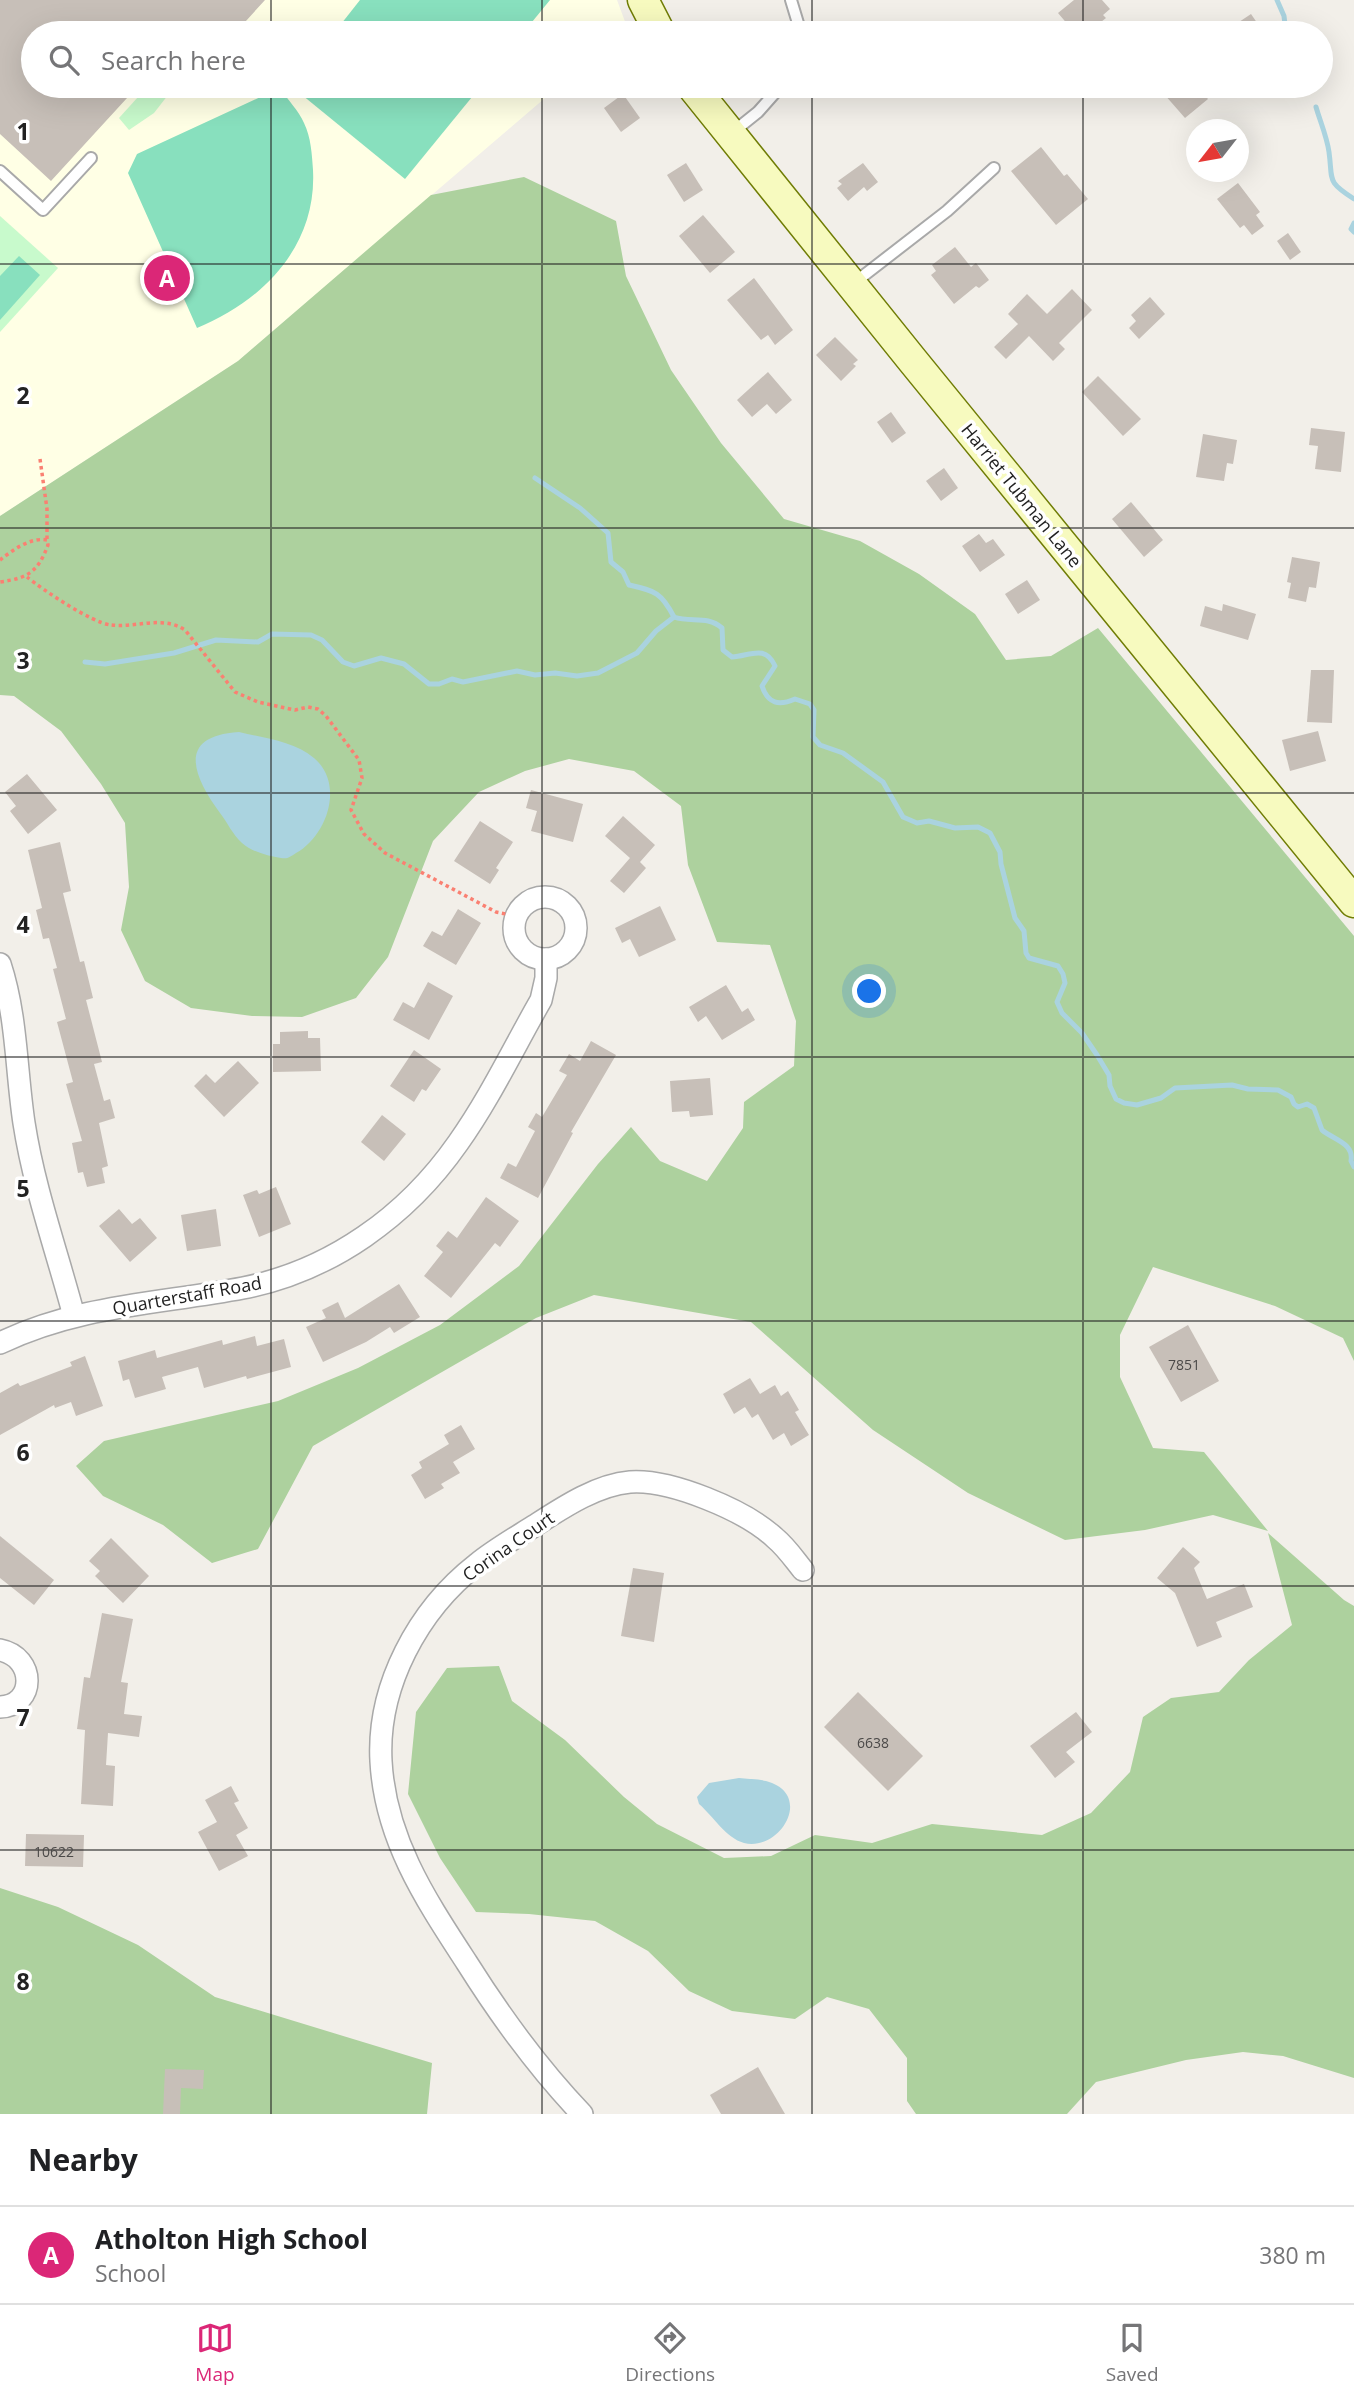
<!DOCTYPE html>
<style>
:root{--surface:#fff;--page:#f2f2f2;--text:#202124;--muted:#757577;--line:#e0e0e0;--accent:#db2777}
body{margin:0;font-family:"Open Sans",sans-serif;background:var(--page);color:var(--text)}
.compass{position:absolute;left:1186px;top:119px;width:63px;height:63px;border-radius:50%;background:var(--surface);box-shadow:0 7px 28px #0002;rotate:239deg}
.you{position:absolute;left:870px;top:992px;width:24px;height:24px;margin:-18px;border:5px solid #fff;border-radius:50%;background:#1a73e8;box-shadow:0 0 0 10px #1a73e833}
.badge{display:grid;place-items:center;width:46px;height:46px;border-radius:50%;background:var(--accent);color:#fff;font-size:23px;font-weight:700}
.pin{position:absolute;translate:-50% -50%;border:4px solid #fff;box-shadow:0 2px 7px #0006}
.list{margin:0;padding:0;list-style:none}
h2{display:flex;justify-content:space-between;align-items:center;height:91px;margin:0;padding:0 28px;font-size:30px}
h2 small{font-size:23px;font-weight:400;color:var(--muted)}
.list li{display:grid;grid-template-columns:46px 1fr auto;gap:21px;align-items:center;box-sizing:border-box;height:98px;padding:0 28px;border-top:2px solid var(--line)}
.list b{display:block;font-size:26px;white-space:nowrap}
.list p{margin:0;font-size:23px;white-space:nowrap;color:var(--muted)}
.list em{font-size:23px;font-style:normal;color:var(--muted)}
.icon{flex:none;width:38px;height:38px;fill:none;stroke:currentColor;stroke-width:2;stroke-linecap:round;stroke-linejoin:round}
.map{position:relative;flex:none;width:1354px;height:2114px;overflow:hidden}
.search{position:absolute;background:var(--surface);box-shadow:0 7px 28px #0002;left:21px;right:21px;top:21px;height:77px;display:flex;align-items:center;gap:18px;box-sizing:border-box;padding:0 24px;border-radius:38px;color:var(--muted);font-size:26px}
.sheet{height:189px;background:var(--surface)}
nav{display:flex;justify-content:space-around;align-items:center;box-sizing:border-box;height:98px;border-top:2px solid var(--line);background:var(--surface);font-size:19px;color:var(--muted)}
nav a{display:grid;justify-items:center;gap:4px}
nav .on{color:var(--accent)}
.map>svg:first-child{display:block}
.education{fill:#ffffe5}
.forest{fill:#add19e}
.park{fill:#c8facc}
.pitch{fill:#88e0be}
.water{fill:#aad3df}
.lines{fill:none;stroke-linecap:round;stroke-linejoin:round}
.stream{stroke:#aad3df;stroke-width:5}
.building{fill:#c7bfb8}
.lane-casing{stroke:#a9a9a9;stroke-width:14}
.street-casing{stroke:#a9a9a9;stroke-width:24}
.secondary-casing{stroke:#707d05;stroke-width:33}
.path{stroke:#fa8072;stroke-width:3.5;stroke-dasharray:3.5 3.5;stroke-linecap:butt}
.lane{stroke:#fff;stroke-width:10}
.street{stroke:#fff;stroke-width:21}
.secondary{stroke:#f7fabf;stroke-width:30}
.grid{fill:none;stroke:#222;stroke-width:2;stroke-opacity:0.55}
.labels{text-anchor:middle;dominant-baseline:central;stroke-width:7;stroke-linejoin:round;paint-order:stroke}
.number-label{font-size:14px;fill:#4b4948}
.street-label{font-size:18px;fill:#222;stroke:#fff}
.grid-label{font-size:23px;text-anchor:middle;font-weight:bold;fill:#222;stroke:#fff;stroke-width:7;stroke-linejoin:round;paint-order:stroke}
</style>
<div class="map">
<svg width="1354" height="2114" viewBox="0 0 1354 2114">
<rect width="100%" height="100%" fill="#f2efe9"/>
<!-- education -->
<path class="education" d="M0 0H617L627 27 620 33H33V86H559L238 361 0 516Z"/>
<!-- forest -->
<g class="forest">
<path d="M524 177 616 221 626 276 671 370 721 443 784 519 860 541 919 574 975 614 1006 660 1051 656 1098 628 1354 936V1361L1343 1338 1275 1306 1153 1267 1120 1335V1377L1153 1448 1204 1452 1268 1531 1213 1515 1145 1530 1065 1540 968 1493 873 1430 751 1322 594 1295 536 1318 313 1446 258 1549 212 1563 163 1525 103 1496 76 1466 104 1441 278 1401 358 1368 440 1325 519 1266 598 1164 631 1127 660 1161 707 1181 743 1128 744 1102 794 1066 796 1021 770 945 717 942 688 865 681 806 634 771 569 759 525 771 479 792 433 841 388 957 356 998 302 1017 252 1016 191 1008 145 981 121 930 129 887 125 823 101 784 61 731 14 696 0 695V516L238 361 431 195Z"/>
<path d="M1268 1533 1344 1600 1354 1606V2078L1283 2056 1243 2052 1186 2060 1096 2082 1067 2114H916L907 2101V2058L869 2009 827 1997 795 2019 732 2011 689 1991 648 1951 595 1921 529 1914 476 1912 440 1858 408 1794 416 1712 447 1668 499 1666 512 1701 565 1740 624 1797 657 1824 724 1858 771 1856 815 1835 872 1843 932 1824 1042 1835 1091 1813 1130 1772 1143 1717 1171 1698 1219 1692 1249 1660 1292 1625Z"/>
<path d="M0 1888 58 1907 138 1945 215 1997 432 2063 427 2114H0Z"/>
</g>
<!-- park -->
<g class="park">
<path d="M148 86H157L168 95 154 113 129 130 119 118Z"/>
<path d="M0 216 58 268 0 332Z"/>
</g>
<!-- pitch -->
<g class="pitch">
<path d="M360 0H550L523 33H334Z"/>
<path d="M291 86H481L405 179Z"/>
<path d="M280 88C287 99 299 111 304 123 311 137 312 155 313 170 317 246 263 301 197 328L128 173 137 154Z"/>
<path d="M19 256 40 275 0 320V276Z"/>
</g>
<!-- water -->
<g class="water">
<path d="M239 732C264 738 294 741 314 758 345 784 327 836 296 853 290 857 288 859 281 858 268 856 252 852 242 843 233 835 227 822 220 813 193 776 176 736 239 732Z"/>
<path d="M739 1778C748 1779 758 1779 766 1781 815 1794 780 1852 744 1843 726 1838 713 1816 699 1804L697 1797 709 1783Z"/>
</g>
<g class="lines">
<!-- stream -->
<g class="stream">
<path d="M1277 0 1284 16 1286 33"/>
<path d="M1316 107C1320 121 1327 137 1329 152 1333 181 1326 181 1354 199"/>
<path d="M1354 223 1351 229 1354 232"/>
<path d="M535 478 580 508 608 533 611 562 623 572 629 585C655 591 661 592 674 617 691 623 707 615 722 628L723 650 732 657C750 656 765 644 775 666L762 686C768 704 779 706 795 699L810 704 814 710 813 737 820 745 843 753 883 782 903 817 917 823 929 821 955 828 978 827 990 833 1000 852 1001 864 1015 918 1024 931 1026 953 1029 958 1058 966 1063 974 1065 983 1057 1002 1062 1013 1082 1033 1097 1055 1109 1075 1110 1086 1116 1099 1124 1103 1137 1105 1161 1098 1175 1088 1232 1085 1248 1089 1278 1090 1291 1097 1294 1104 1298 1107 1307 1104 1314 1108 1322 1130C1334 1140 1354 1143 1351 1161L1354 1167"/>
<path d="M85 662 105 664 174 653 216 640 258 642 272 634 311 635 322 640 343 662 354 666 381 658 404 664 429 684H439L452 679 463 682 517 671 535 675 555 673 577 676 598 673 637 653 656 631 674 617"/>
</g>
</g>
<!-- building -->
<g class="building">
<path d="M0 0H265L235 33H33V86H138L51 181 0 134Z"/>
<path d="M1074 0H1102L1110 9 1103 15 1106 18 1087 33H1075L1058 13Z"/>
<path d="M1251 14 1264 33H1247L1239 22Z"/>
<path d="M1157 86H1197L1208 99 1185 118Z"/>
<path d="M623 94 640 118 621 132 604 108Z"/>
<path d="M1041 147 1064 176 1067 174 1088 199 1056 225 1011 171Z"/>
<path d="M686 163 703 190 684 202 667 175Z"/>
<path d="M863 163 878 182 867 191 864 187 848 201 837 188 842 184 838 181Z"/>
<path d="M1238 183 1260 212 1256 215 1264 226 1252 235 1244 225 1240 228 1217 199Z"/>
<path d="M703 215 735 252 710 273 679 236Z"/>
<path d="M1288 233 1301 252 1290 260 1277 241Z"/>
<path d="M955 247 971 267 976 263 989 280 979 288 976 286 954 304 931 275 936 271 932 265Z"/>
<path d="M754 278 793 330 775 345 768 335 761 340 727 300Z"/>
<path d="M1072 289 1092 310 1059 343 1065 349 1053 361 1029 336 1006 359 994 347 1018 324 1008 314 1027 294 1047 314Z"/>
<path d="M1150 297 1165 314 1139 339 1129 328 1136 321 1131 315Z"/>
<path d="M835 337 858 360 853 364 856 366 841 381 816 355Z"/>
<path d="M768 372 792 400 776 414 767 404 752 417 737 400Z"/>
<path d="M1098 376 1141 419 1123 436 1082 392Z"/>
<path d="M891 412 906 433 892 443 877 422Z"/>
<path d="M1311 428 1345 432 1341 472 1315 469 1318 446 1309 445Z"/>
<path d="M1203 434 1237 440 1233 464 1227 463 1224 481 1196 477Z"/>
<path d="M944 468 958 488 941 501 926 481Z"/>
<path d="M1131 502 1163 540 1144 557 1112 519Z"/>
<path d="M979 534 986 543 993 539 1005 555 980 572 962 546Z"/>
<path d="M1292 557 1320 562 1316 588 1309 587 1306 602 1288 598 1291 583 1287 582Z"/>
<path d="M1027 580 1040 600 1018 614 1005 594Z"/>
<path d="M1223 604 1256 614 1248 640 1200 626 1205 606 1222 611Z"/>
<path d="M1311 670H1334L1332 723 1307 722Z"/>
<path d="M1318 731 1326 761 1290 771 1282 740Z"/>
<path d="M27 774 57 810 28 834 10 811 16 806 5 792Z"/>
<path d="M531 790 583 804 573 842 531 831 537 811 526 808Z"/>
<path d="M623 816 655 845 640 862 646 868 624 893 610 881 630 858 605 836Z"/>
<path d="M480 821 513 842 496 868 499 870 490 884 454 861Z"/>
<path d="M60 842 71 891 63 893 80 962 84 961 93 998 86 1000 102 1062 94 1064 104 1101 110 1099 115 1118 99 1123 108 1166 102 1168 105 1183 87 1187 83 1172 78 1173 72 1143 82 1141 66 1084 73 1082 57 1022 66 1019 53 969 57 968 49 938 43 939 36 910 42 908 28 850Z"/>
<path d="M660 906 676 940 639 957 630 939 622 943 615 928Z"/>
<path d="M458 909 481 923 456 965 423 946 432 931 442 936Z"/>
<path d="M428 982 453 996 429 1040 393 1020 403 1002 414 1008Z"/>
<path d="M726 985 742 1012 748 1008 755 1020 722 1040 706 1016 698 1022 689 1007Z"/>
<path d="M308 1031V1038H320L321 1071 273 1072V1044H280V1032Z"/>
<path d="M591 1041 616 1055 571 1132 573 1133 538 1198 500 1178 508 1163 516 1167 535 1131 528 1127 536 1113 542 1117 567 1075 559 1071 569 1054 580 1061Z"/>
<path d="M414 1050 441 1069 426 1091 422 1089 414 1102 390 1086Z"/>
<path d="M238 1061 259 1083 224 1117 194 1086 206 1074 215 1083Z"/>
<path d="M710 1078 713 1115 690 1117 689 1111 672 1112 670 1081Z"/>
<path d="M382 1115 406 1134 384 1161 361 1142Z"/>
<path d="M276 1187 291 1224 259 1237 243 1195 257 1190 259 1194Z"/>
<path d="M486 1197 519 1221 500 1247 495 1243 451 1298 424 1276 443 1252 436 1246 448 1231 457 1238Z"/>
<path d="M119 1209 132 1224 140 1218 157 1238 130 1262 99 1226Z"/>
<path d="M216 1209 221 1246 187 1251 181 1215Z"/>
<path d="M399 1284 420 1317 394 1333 390 1327 366 1342 323 1362 306 1327 326 1318 322 1310 338 1302 345 1318Z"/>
<path d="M1188 1325 1219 1381 1181 1402 1149 1347Z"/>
<path d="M255 1336 257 1346 284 1339 291 1367 247 1379 246 1376 204 1388 198 1367 162 1377 166 1389 135 1398 129 1379 123 1381 118 1361 155 1350 157 1358 222 1340 223 1345Z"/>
<path d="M85 1356 103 1406 76 1416 71 1402 55 1408 54 1405 0 1435V1393L18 1383 20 1386 72 1366 70 1362Z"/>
<path d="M750 1378 760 1394 775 1385 781 1396 788 1391 799 1410 795 1412 809 1435 791 1446 784 1433 773 1440 758 1414 752 1418 745 1407 734 1414 723 1394Z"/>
<path d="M461 1425 475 1449 453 1462 460 1473 441 1484 444 1488 425 1499 411 1475 422 1468 419 1462 449 1444 444 1435Z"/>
<path d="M0 1536 54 1580 34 1605 0 1578Z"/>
<path d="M111 1538 149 1576 123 1603 95 1576 100 1571 89 1561Z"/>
<path d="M1183 1547 1200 1562 1194 1568 1207 1599 1244 1584 1253 1607 1216 1622 1222 1637 1197 1647 1175 1593 1157 1578Z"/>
<path d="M633 1568 664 1573 654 1642 621 1636Z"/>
<path d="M102 1613 133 1619 121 1682 128 1683 124 1714 142 1716 139 1737 108 1733 106 1765 115 1766 113 1806 81 1804 85 1730 77 1729 84 1677 90 1678Z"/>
<path d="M858 1692 923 1756 888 1791 824 1727Z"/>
<path d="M1076 1712 1092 1732 1066 1752 1075 1762 1055 1778 1030 1746Z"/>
<path d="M231 1786 239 1801 234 1803 248 1828 236 1835 248 1856 219 1871 198 1832 217 1822 205 1800Z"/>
<path d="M26 1834 84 1835 83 1867 25 1866Z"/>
<path d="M758 2067 785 2114H721L710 2095Z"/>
<path d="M165 2069 204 2070 203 2089 181 2088 180 2114H163Z"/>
</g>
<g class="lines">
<defs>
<g id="lane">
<path d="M791 0 801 33"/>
<path d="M733 132 758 112 781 86"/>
<path d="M0 171 43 210 91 158"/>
<path d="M854 283 947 211 994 168"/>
</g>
<g id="street">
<circle cx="545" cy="928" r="31"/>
<path d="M0 964C17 1016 16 1070 24 1123 34 1188 57 1252 74 1316"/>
<path d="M0 1343C80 1305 158 1304 243 1288 331 1271 407 1216 458 1143 490 1098 514 1047 541 1000L546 978V959"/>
<path d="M0 1650C36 1657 36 1706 0 1707"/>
<path d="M582 2114C538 2068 501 2017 467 1963 426 1900 385 1839 381 1761 377 1686 418 1610 477 1564 494 1550 515 1538 534 1526 562 1508 596 1485 630 1482 670 1479 745 1510 775 1538 786 1547 794 1559 803 1570"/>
</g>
<g id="secondary">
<path d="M643 0 660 33"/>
<path d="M692 86 913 361 1354 902"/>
</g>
</defs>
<!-- lane casing -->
<use href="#lane" class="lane-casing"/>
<!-- street casing -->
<use href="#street" class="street-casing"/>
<!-- secondary casing -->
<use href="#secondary" class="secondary-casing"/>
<!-- path -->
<g class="path">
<path d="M40 459 47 509V540"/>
<path d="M0 560C13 550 30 537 47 540L48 545C38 572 28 578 0 582"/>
<path d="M27 577C43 590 92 623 111 625 137 628 162 615 185 630L235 692 258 702 295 710 308 707 318 709 326 716 359 760 362 778 351 810 364 834 385 853 496 912 516 916"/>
</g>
<!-- lane -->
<use href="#lane" class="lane"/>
<!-- street -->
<use href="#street" class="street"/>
<!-- secondary -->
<use href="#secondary" class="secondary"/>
</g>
<!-- grid -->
<path class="grid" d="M271 0V33M542 0V33M812 0V33M1083 0V33M271 86V2114M542 86V2114M812 86V2114M1083 86V2114M0 264H1354M0 528H1354M0 793H1354M0 1057H1354M0 1321H1354M0 1586H1354M0 1850H1354"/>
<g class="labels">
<!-- number labels -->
<g class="number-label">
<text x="1184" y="1364">7851</text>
<text x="873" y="1742">6638</text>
<text x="54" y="1851">10622</text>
</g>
<!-- street labels -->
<g class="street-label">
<text transform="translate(1022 495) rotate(51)">Harriet Tubman Lane</text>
<text transform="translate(187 1295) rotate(-10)">Quarterstaff Road</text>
<text transform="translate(508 1546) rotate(-35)">Corina Court</text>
</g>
</g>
<g class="grid-label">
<text x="23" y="140">1</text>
<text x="23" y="404">2</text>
<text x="23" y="669">3</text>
<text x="23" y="933">4</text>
<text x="23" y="1197">5</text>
<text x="23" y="1461">6</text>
<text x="23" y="1726">7</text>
<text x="23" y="1990">8</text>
</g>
</svg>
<svg class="compass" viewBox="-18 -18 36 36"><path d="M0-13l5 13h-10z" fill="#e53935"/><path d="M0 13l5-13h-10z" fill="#757577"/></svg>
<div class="you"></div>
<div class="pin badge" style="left:167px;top:278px">A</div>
<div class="search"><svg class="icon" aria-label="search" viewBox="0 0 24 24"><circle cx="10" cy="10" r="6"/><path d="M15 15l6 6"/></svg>Search here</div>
</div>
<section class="sheet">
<h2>Nearby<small></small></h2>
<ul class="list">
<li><span class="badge">A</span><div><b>Atholton High School</b><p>School</p></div><em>380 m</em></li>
</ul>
</section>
<nav>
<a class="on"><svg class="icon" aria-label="map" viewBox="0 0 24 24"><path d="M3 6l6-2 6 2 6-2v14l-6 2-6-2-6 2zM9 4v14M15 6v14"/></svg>Map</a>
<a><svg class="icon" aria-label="directions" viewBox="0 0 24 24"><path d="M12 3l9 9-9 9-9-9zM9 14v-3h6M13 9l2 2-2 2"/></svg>Directions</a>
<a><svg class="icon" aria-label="saved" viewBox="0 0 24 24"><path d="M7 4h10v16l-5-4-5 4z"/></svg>Saved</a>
</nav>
